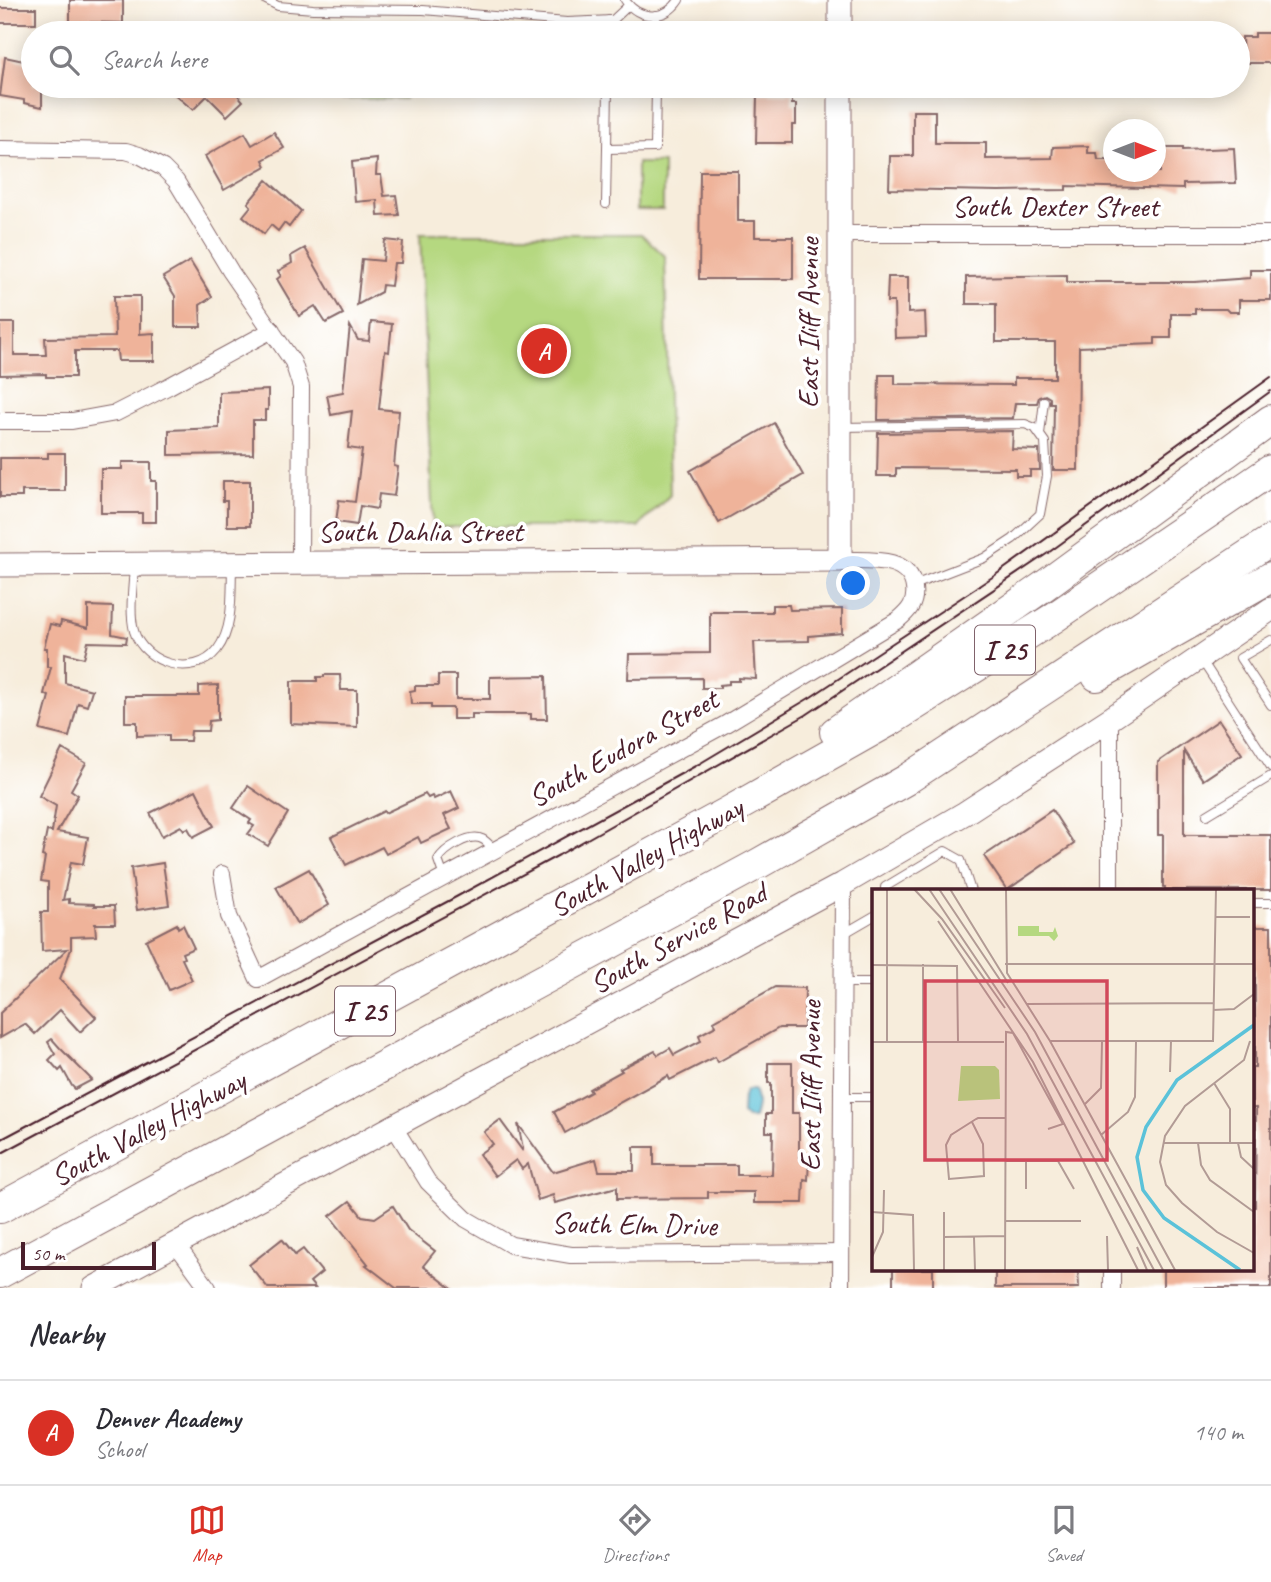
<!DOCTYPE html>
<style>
:root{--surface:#fff;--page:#f2f2f3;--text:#2b2b33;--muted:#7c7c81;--line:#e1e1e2;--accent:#d93025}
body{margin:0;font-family:Caveat,sans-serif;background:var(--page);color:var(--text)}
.compass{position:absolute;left:1103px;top:119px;width:63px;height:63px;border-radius:50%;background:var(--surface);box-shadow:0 4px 18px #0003;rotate:90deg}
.scale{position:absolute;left:21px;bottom:18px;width:135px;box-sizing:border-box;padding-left:7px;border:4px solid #4a1f2b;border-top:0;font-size:19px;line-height:24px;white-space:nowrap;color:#4a1f2b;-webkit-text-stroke:5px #fff;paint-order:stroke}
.you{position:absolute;left:854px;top:584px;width:24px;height:24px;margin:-18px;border:5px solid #fff;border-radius:50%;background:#1a73e8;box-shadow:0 0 0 10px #1a73e833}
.badge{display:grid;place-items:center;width:46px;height:46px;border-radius:50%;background:var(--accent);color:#fff;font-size:23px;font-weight:700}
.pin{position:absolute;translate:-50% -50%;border:4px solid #fff;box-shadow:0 2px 7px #0006}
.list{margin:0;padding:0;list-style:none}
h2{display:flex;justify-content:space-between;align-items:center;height:91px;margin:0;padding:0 28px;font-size:30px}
h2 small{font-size:23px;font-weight:400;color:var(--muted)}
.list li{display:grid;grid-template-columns:46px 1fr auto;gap:21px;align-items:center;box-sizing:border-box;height:105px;padding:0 28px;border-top:2px solid var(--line)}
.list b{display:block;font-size:26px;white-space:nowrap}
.list p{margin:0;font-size:23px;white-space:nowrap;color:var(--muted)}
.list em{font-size:23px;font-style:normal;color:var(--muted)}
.icon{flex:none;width:38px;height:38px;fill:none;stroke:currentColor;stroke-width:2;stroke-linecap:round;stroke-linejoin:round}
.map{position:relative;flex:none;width:1271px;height:1288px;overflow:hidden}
.search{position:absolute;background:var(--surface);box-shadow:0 4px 18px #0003;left:21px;right:21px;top:21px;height:77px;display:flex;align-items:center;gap:18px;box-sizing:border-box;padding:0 24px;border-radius:38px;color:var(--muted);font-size:26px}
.sheet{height:196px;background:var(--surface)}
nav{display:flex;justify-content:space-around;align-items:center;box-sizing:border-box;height:98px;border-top:2px solid var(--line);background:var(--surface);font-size:19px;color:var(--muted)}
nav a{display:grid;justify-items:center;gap:4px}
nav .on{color:var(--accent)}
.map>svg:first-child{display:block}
.green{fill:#b5d880;stroke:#807c56;stroke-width:2}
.water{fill:#5bc2d9;stroke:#527082;stroke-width:2}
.building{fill:#efb39a}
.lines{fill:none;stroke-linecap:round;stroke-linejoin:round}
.lane-casing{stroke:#876769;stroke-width:10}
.street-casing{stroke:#876769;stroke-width:18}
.secondary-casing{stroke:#876769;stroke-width:25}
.highway-casing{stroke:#876769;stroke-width:32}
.lane{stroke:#fff;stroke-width:8}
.street{stroke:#fff;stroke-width:16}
.secondary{stroke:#fff;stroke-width:23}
.highway{stroke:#fff;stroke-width:30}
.tram{stroke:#4a1f2b;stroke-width:2}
.labels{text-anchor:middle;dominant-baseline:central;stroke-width:7;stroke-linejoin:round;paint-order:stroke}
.shield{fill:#fff;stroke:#80626b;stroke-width:2}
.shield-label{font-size:28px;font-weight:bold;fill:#4a1f2b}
.street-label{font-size:30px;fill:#4a1f2b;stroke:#fff}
.inset-river{fill:none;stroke:#5bc2d9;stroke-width:3.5}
.inset-road{fill:none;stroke:#b29b95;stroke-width:2}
.view{fill:#d1495b;fill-opacity:0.15;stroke:#d1495b;stroke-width:3.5}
.inset-edge{fill:none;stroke:#4a1f2b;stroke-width:3.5}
</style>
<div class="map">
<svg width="1271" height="1288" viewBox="0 0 1271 1288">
<rect width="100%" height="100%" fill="#fff"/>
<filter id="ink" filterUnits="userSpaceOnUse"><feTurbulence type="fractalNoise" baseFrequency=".0143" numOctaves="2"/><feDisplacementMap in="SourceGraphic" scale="14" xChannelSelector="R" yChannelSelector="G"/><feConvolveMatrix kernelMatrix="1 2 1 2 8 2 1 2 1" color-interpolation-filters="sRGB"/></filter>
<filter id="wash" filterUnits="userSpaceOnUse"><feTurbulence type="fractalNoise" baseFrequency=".00686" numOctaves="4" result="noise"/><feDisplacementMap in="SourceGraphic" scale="28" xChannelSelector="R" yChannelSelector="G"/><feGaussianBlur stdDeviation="1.57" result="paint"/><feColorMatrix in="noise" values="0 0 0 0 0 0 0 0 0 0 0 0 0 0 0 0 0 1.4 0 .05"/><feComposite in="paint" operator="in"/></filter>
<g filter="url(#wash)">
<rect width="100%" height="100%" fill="#f7eddc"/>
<!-- green -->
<g class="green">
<rect x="311" y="86" width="93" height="13"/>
<rect x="637" y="163" width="26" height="47"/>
<path d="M420 234H641L665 256 670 495 638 527H433Z"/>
</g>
<!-- water -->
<path class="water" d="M747 1090H754C759 1101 757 1107 754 1118H747L742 1113 743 1096Z"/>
<g id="blocks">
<!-- building -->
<g class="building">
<path d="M70 0H123V23L70 22Z"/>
<rect x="0" y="8" width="36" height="15"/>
<path d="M1255 33H1271V63H1243L1242 37H1255Z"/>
<path d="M5 57 33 63V86H42V107L24 103V100L0 96Z"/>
<path d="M165 86H245L236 93 243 101 227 116 207 96 193 110Z"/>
<path d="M757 94H792V104H796V125H792V143H756Z"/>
<path d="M913 111H935V143H986V159L1052 158 1053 147 1088 146V153H1097L1098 160H1113V172H1160L1161 148H1183V150L1234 148 1236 183 1183 184V189L1066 186V190L999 191 889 189 890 156H913Z"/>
<path d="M274 132 284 148 263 160 266 166 224 190 205 156 245 133 252 145Z"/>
<path d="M377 159 376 175H381L384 196 396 195 399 215 378 216 377 200 355 202 352 162Z"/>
<path d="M700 171H738V221H755V237H793V279H699Z"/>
<path d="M267 180 301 211 289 227 284 223 278 231 271 225 264 234 243 216 251 206 248 203Z"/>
<path d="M385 240 403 242 401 263H394L391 286 382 285 381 292 357 305 362 259 383 261Z"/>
<path d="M305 248 343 314 326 323 315 306 299 316 277 279 281 276 278 271 292 263 291 256Z"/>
<path d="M190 261 212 297 200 305 201 327H175V296L163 277Z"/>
<path d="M1250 270H1271V300H1239V312H1229L1226 309H1195V314H1171V338H1155V344L1079 347 1078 470H1053L1054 403H1050V398L1045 395 1039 397 1037 403H1015L1013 418 878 420 879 375H895V384L1014 385V378H1055V342H996V304H966V277L1067 275V282H1195L1250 278Z"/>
<path d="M888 277H908V313L925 312 926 337 895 338 894 302H887Z"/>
<path d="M114 296H140V334L154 333V361H118L117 351H75V377H46V374L0 375V323H14V355H46L45 338 115 337Z"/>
<path d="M371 322 392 324 389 352 385 351 379 409 399 411 394 466 398 467 394 496 379 494 377 509 360 506 357 525 336 522 339 500 355 502 362 450 348 448 352 411 331 415 327 395 343 392 350 326 358 340 369 341Z"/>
<path d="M268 390V410H265V420H253V454L169 455V430L219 428V392Z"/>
<path d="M774 423 803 475 719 523 690 471Z"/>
<path d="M1013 431 1012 449 1039 450 1040 470H1030V476H1016V469L896 468V476H877L878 433Z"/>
<path d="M48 453H65V491H22V497H0V458H48Z"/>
<path d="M122 462H151V481H156V522H142V513H101V469H122Z"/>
<path d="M223 481H250V526H227V501H223Z"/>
<path d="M772 605H789L790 610 842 609V633L809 636V641L754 642 756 679 739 678V681H729V684L720 685V688H702V678L628 679 629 654 710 653V612H772Z"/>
<path d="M88 606 113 607 112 634 127 637 126 643 88 642 84 658 65 653V683L92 690 87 706 78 703 69 737 40 730 49 696 44 694 51 667H47V648H44L50 624 60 626 61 621 88 628Z"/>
<path d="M324 675H340L341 690H357V727L291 724V681H317V677H324Z"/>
<path d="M438 675H456V699H490V677L546 676 547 719H531V714H472V719H453V708H431V704H411L410 691 415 690V686H438Z"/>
<path d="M218 685V720L209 721 208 731H191L190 741H169V735L137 736V722H125V696H199V686Z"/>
<path d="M1219 720 1242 754 1203 780 1184 751V835H1271V890H1165V887H1163V835H1158V762Z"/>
<path d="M62 749 86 763 71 790 78 795 57 832 88 837 83 864 71 862 63 900 69 899V903L94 904V906H114L115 924H95L96 936 71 937V949L60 979 96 1017 80 1032 60 1010 35 1034 25 1024 0 1038V1013L67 949 42 951 41 912H48V882L41 881 45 857 42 856 47 831 52 832 56 806 39 796Z"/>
<path d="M248 786 288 813 268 846 248 834 254 826 249 823 251 820 233 808Z"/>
<path d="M196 790 214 826 193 837 188 828 184 830 181 826 162 836 150 813Z"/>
<path d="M451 791 459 808 444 815 451 829 421 843 418 837 386 854 382 847 346 865 331 837 384 811 385 813 425 794 428 798 432 796 434 799Z"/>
<path d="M1052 810 1074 844 1007 890 984 856Z"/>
<path d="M163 863 169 905 137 910 131 868Z"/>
<path d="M309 869 329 905 297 924 276 887Z"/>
<path d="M177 924 178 928 183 925 194 948 182 953 184 958 182 959 192 980 169 990 146 940Z"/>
<path d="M1252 927H1271V1288H1163V1269H1252V1207H1255L1256 1108H1252V1067H1255V968H1252Z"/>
<path d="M775 987 805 988 804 1028H779L718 1062 715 1057 670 1080 668 1076 565 1133 554 1112 591 1092 589 1089 622 1071 620 1069 655 1051 658 1055 670 1048 674 1055 701 1041 699 1035 716 1026 714 1021Z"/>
<path d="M52 1039 60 1048 92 1080 75 1089 72 1086 62 1068 59 1071 49 1060 55 1054 48 1042Z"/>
<path d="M768 1063H792V1113H799V1158H809L808 1180 804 1179 803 1203H754V1192H708V1198L617 1199V1187L555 1203 553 1195 538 1200 528 1164 522 1169 516 1160 495 1176 479 1154 493 1144 484 1132 500 1120 522 1150 523 1148 518 1124 553 1172 596 1159 599 1171H634V1147H654V1165H737V1175H772L773 1132H766V1114H771V1083H768Z"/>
<path d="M350 1201 362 1216 375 1218 393 1206 408 1230 435 1251 423 1266 451 1288H396L366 1265 368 1264 330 1216Z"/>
<path d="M282 1239 295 1255 303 1249 322 1272 310 1282 315 1288H268L249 1265Z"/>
<path d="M893 1269H933V1288L893 1287Z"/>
<path d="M995 1269H1078L1079 1288H995Z"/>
</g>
</g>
</g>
<g filter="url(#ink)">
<use href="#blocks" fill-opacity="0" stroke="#876769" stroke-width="2"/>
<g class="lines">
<defs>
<g id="lane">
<path d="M266 0 278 6 313 9 423 10 567 22 613 20 629 5"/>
<path d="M625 0C639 20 665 21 679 0"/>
<path d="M609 33V20"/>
<path d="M656 33V15"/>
<path d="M608 86 607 149 655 148 656 86"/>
<path d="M606 204 607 149"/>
<path d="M842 427 1025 424 1035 428 1045 442 1047 476 1040 514 1013 539 984 558 914 585"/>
<path d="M1040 434 1044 401"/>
<path d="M134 566C133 587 129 611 134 631 144 664 194 679 217 650 234 628 231 593 232 567"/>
<path d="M1271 640 1240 658 1271 705"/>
<path d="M1201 659 1271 767"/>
<path d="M1207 815 1271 776"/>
<path d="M444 877 438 860C444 849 470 833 482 839 487 841 491 847 495 851"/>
<path d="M885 891V887L945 851 961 860 971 891"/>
<path d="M1252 903H1271"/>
<path d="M843 934 874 916"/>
<path d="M842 983H874"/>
<path d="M842 1097H874"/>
</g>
<g id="street">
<path d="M0 149 126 151 139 155 163 168 176 181 231 272 293 362 301 387 300 563"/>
<path d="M839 234H1271"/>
<path d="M0 421H72L116 413 169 386 272 330"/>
<path d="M1110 719V891"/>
<path d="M222 874 229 916 258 979 724 725 898 620C909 611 916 603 914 588 910 554 865 561 840 560"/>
<path d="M394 1127 428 1182 466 1219 511 1245 571 1255 841 1253"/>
<path d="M176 1244 208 1288"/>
<path d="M1112 1269V1288"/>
<path d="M841 1288 843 884"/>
</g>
<g id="secondary">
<path d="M840 33V0"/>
<path d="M0 565 840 560V86"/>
<path d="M94 1288 843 884 965 813 1110 719 1271 609"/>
</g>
<g id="highway">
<path d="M1097 676 1271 577"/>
<path d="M835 732 1044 586 1271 420"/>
<path d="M0 1208 728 812 893 719 1052 619 1271 470"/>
<path d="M0 1273 756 865 906 780 1271 540"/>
</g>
</defs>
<!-- lane casing -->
<use href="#lane" class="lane-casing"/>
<!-- street casing -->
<use href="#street" class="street-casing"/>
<!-- secondary casing -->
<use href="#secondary" class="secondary-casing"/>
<!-- highway casing -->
<use href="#highway" class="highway-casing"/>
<!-- lane -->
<use href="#lane" class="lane"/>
<!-- street -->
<use href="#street" class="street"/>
<!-- secondary -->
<use href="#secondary" class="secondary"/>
<!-- highway -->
<use href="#highway" class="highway"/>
<!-- tram -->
<g class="tram">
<path d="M0 1140 456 897 699 764 811 697 994 576 1271 377"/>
<path d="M0 1154 559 855 806 715 1048 553 1271 391"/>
</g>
</g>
</g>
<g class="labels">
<!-- shield labels -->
<g class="shield">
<rect x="975" y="625.5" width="60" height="49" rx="5"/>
<rect x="335" y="986.5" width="60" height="49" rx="5"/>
</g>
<g class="shield-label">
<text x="1005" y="650">I 25</text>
<text x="365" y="1011">I 25</text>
</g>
<!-- street labels -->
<g class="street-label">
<text x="1055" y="206">South Dexter Street</text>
<text transform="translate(808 323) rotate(-90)">East Iliff Avenue</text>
<text x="420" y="531">South Dahlia Street</text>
<text transform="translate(623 748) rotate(-29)">South Eudora Street</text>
<text transform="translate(646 857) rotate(-29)">South Valley Highway</text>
<text transform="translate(678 938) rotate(-29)">South Service Road</text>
<text transform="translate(810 1086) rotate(-90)">East Iliff Avenue</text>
<text transform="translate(148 1128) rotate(-28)">South Valley Highway</text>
<text transform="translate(634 1224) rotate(1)">South Elm Drive</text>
</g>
</g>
<!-- overview -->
<g transform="translate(872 889)">
<rect width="382" height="382" fill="#f7eddc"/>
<path d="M146 37H167V43H181L183 38 186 47 182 52 177 47H146ZM89 177H123L127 181 128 210 86 212Z" fill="#b5d880"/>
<path class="inset-river" d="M368 381 292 329 271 301 265 268 274 238 305 191 382 136"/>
<path class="inset-road" d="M15 0V153M42 0 70 30 133 119M57 0 155 145 282 381M67 0 163 143 291 381M78 0 136 94M134 0 135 84 178 152 303 381M344 28H378M66 32 161 173 266 381M133 75H382M0 76 85 77 86 153M155 115 341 114M341 121 362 120 382 105M178 152H341L344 0M378 152 372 171 313 217 293 247 288 273 294 296 310 314 345 343 382 364M0 153H132M51 153V75M298 183 299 152M342 194 358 220V254M212 216 229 199 230 153M100 233 111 255 112 287 77 290 74 256 79 246 104 230 106 229H133M229 246 256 223 263 208 264 153M291 254H382M326 254 329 276 338 291 382 323M366 254 369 268 382 280M133 272H186L202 300M154 272V300M0 323 41 326 42 381M72 323V381M133 332H209M235 347 236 381M72 348 133 347M102 348 103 381M265 358 275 381M0 368 11 343 12 301M133 381 134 143 141 144 191 235 176 240"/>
<path class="view" d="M53 92H235V271H53Z"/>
<rect width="382" height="382" class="inset-edge"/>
</g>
</svg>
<svg class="compass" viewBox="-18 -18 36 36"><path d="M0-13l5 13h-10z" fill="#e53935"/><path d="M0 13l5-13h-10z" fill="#7c7c81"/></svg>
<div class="scale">50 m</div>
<div class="you"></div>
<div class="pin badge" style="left:544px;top:351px">A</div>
<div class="search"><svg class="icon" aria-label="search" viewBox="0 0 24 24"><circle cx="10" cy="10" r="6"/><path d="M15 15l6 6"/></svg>Search here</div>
</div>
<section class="sheet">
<h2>Nearby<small></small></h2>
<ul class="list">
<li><span class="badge">A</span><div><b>Denver Academy</b><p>School</p></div><em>140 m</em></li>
</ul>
</section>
<nav>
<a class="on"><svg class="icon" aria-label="map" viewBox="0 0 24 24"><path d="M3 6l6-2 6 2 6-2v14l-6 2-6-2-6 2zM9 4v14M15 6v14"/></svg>Map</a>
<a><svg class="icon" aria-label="directions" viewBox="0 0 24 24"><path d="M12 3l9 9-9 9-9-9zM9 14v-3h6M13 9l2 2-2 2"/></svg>Directions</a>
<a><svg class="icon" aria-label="saved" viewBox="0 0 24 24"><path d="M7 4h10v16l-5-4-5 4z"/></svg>Saved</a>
</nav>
